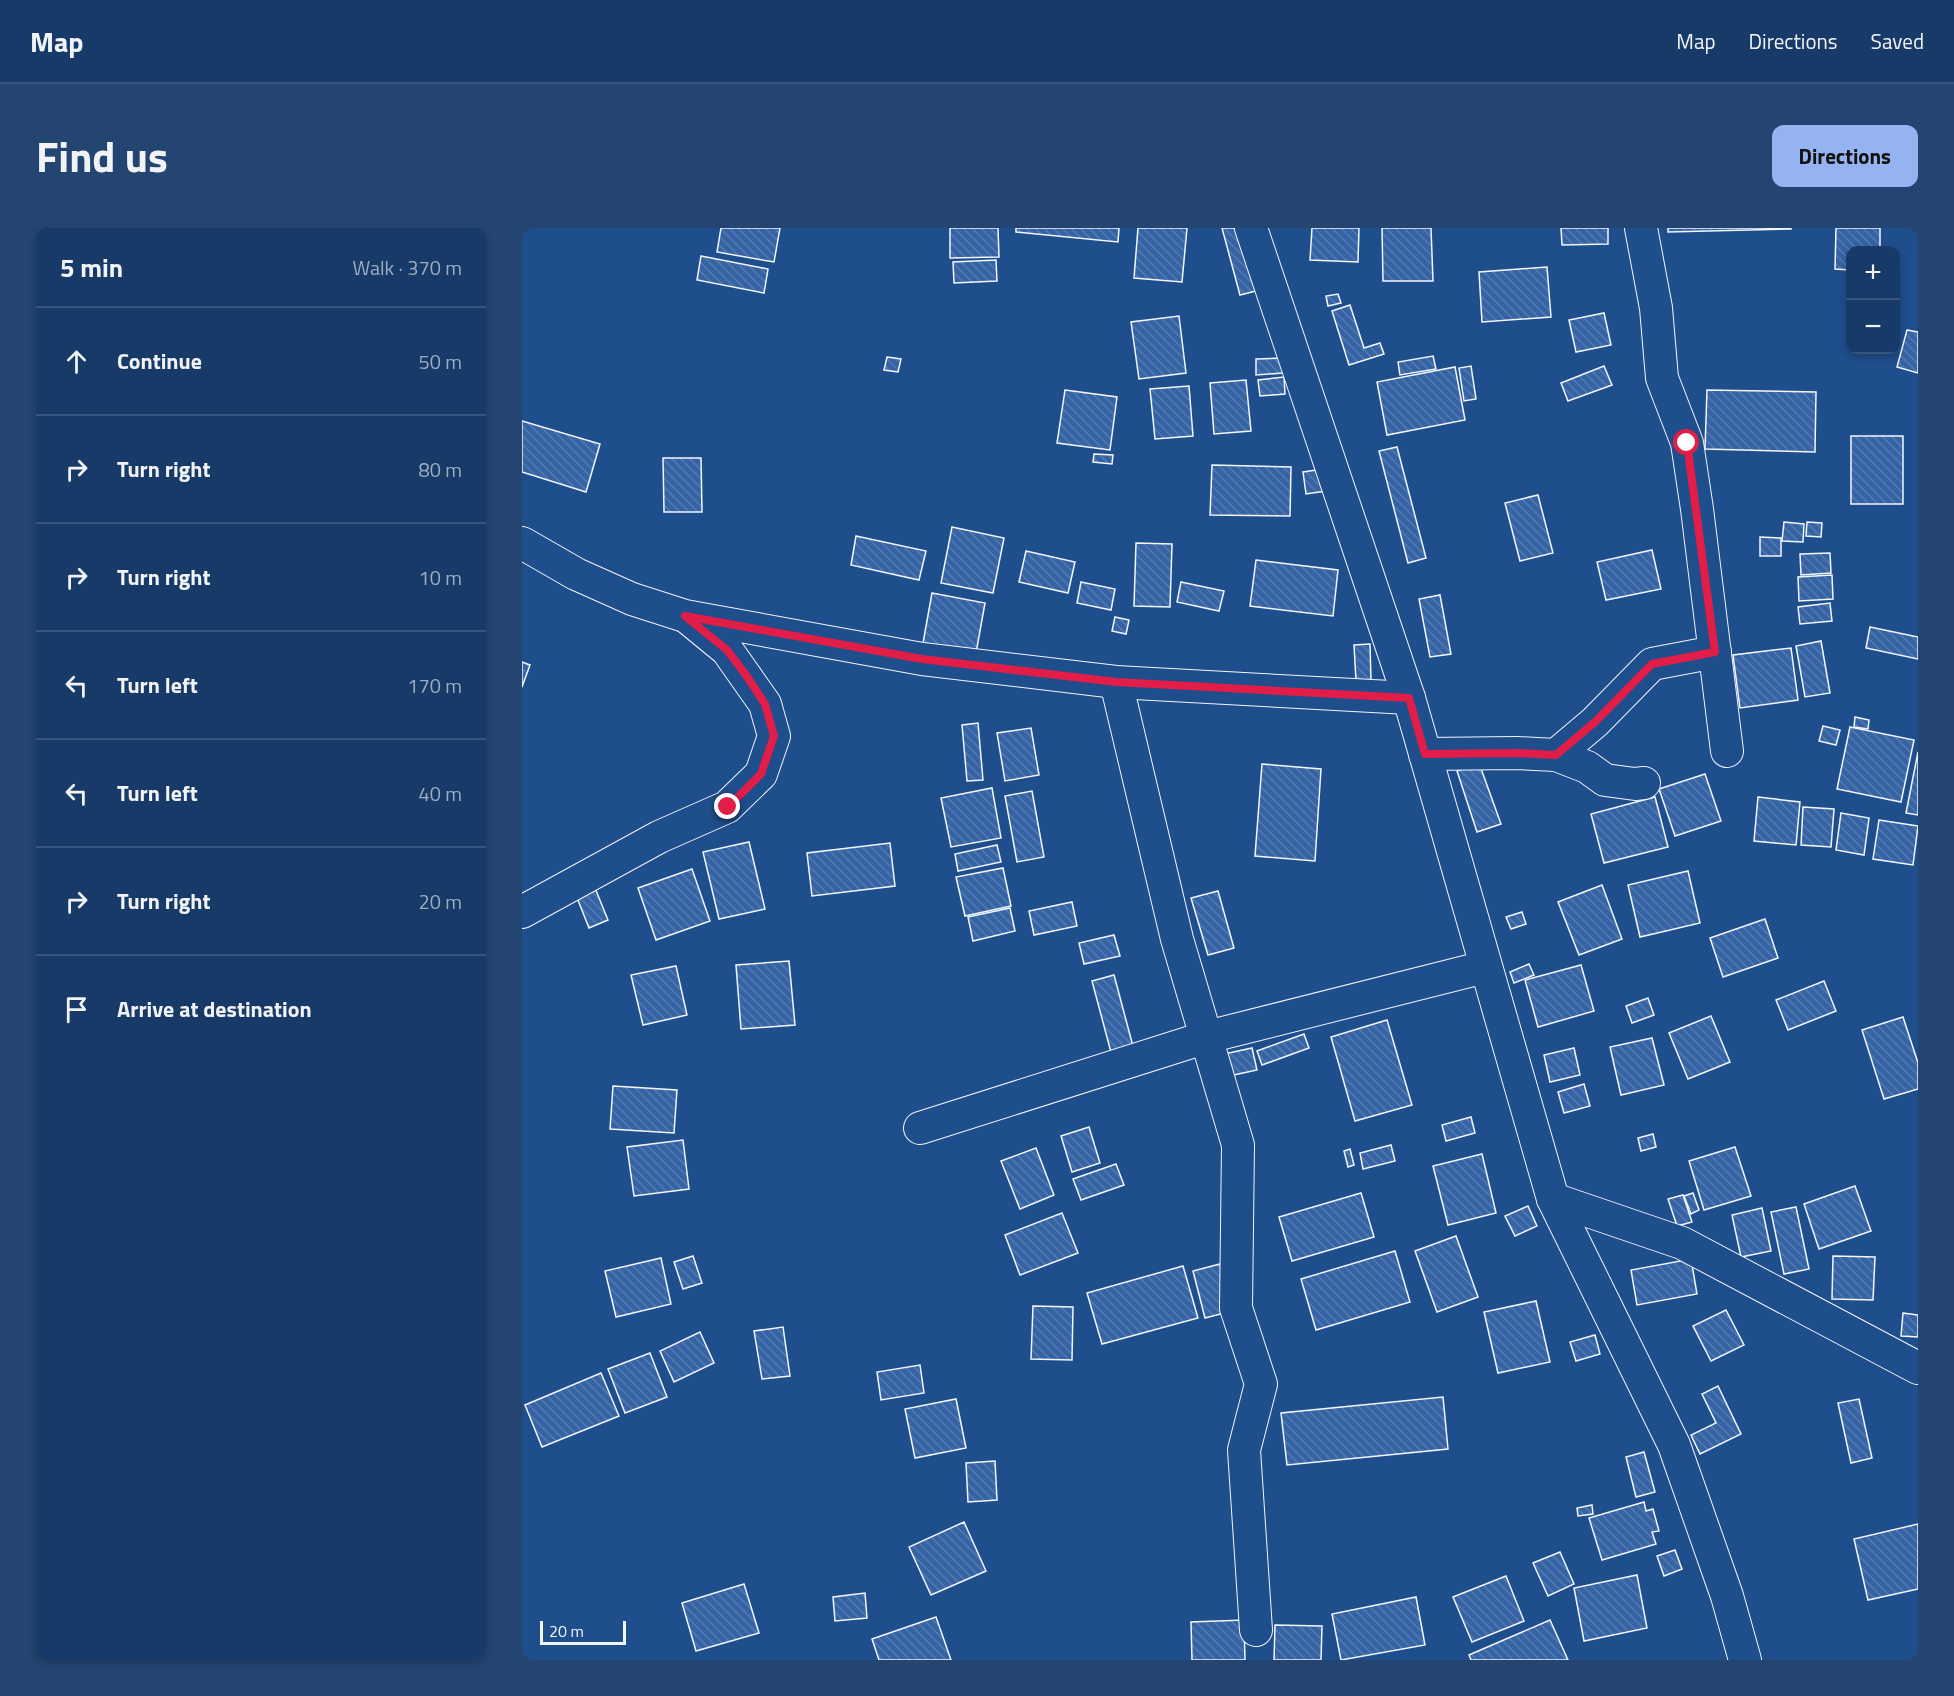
<!DOCTYPE html>
<meta charset="utf-8">
<style>
:root{--surface:#173a69;--page:#244571;--text:#f1f3f6;--muted:#9eadc0;--line:#36547d;--accent:#95b2f1}
body{margin:0;font-family:"Titillium Web",sans-serif;background:var(--page);color:var(--text)}
.controls{position:absolute;right:18px;top:18px;display:grid;overflow:hidden;border-radius:12px;box-shadow:0 3px 9px #0003}
.controls button{width:54px;height:54px;display:grid;place-items:center;padding:0;border:0;border-bottom:2px solid var(--line);background:var(--surface);color:var(--text);font:30px sans-serif}
.scale{position:absolute;left:18px;bottom:15px;width:86px;box-sizing:border-box;padding-left:6px;border:3px solid #f2f6ff;border-top:0;font-size:16px;line-height:21px;white-space:nowrap;color:#f2f6ff;-webkit-text-stroke:4px #1f4e8c;paint-order:stroke}
.stop{position:absolute;width:18px;height:18px;margin:-14px;border:4px solid #e11d48;border-radius:50%;background:#fff}
.stop.end{background:#e11d48;border-color:#fff;box-shadow:0 2px 6px #0008}
.list{margin:0;padding:0;list-style:none}
h2{display:flex;justify-content:space-between;align-items:center;height:78px;margin:0;padding:0 24px;font-size:26px}
h2 small{font-size:20px;font-weight:400;color:var(--muted)}
.list li{display:grid;grid-template-columns:39px 1fr auto;gap:18px;align-items:center;box-sizing:border-box;height:108px;padding:0 24px;border-top:2px solid var(--line)}
.list b{display:block;font-size:22px;white-space:nowrap}
.list em{font-size:20px;font-style:normal;color:var(--muted)}
.icon{flex:none;width:33px;height:33px;fill:none;stroke:currentColor;stroke-width:2;stroke-linecap:round;stroke-linejoin:round}
.map{position:relative;flex:none;width:1396px;height:1432px;overflow:hidden;border-radius:12px}
header{display:flex;align-items:center;gap:36px;box-sizing:border-box;height:84px;padding:0 30px;background:var(--surface);border-bottom:2px solid var(--line)}
header strong{font-size:28px}
nav{display:flex;gap:33px;margin-inline-start:auto;font-size:21px}
.intro{display:flex;align-items:center;justify-content:space-between;box-sizing:border-box;height:144px;padding:0 36px}
h1{margin:0;font-size:42px}
.button{padding:15px 27px;border-radius:12px;background:var(--accent);color:#111;font-size:21px;font-weight:700}
main{display:flex;gap:36px;padding:0 36px}
aside{flex:1;background:var(--surface);border-radius:12px;box-shadow:0 3px 9px #0003}
.map>svg:first-child{display:block}
.building{fill:url(#building-back-hatch);stroke:#f2f6ff;stroke-width:1.5}
.lines{fill:none;stroke-linecap:round;stroke-linejoin:round}
.minor-casing{stroke:#f2f6ff;stroke-width:34}
.minor{stroke:#1f4e8c;stroke-width:32}
.route{stroke:#e11d48;stroke-width:8}
</style>
<header>
<strong>Map</strong>
<nav><a>Map</a><a>Directions</a><a>Saved</a></nav>
</header>
<div class="intro"><h1>Find us</h1><a class="button">Directions</a></div>
<main>
<aside>
<h2>5 min<small>Walk · 370 m</small></h2>
<ul class="list">
<li><svg class="icon" aria-label="ahead" viewBox="0 0 24 24"><path d="M12 20V5M6 11l6-6 6 6"/></svg><div><b>Continue</b></div><em>50 m</em></li>
<li><svg class="icon" aria-label="right" viewBox="0 0 24 24"><path d="M7 20v-9h11M14 6l5 5-5 5"/></svg><div><b>Turn right</b></div><em>80 m</em></li>
<li><svg class="icon" aria-label="right" viewBox="0 0 24 24"><path d="M7 20v-9h11M14 6l5 5-5 5"/></svg><div><b>Turn right</b></div><em>10 m</em></li>
<li><svg class="icon" aria-label="left" viewBox="0 0 24 24"><path d="M17 20v-9H6M10 6l-5 5 5 5"/></svg><div><b>Turn left</b></div><em>170 m</em></li>
<li><svg class="icon" aria-label="left" viewBox="0 0 24 24"><path d="M17 20v-9H6M10 6l-5 5 5 5"/></svg><div><b>Turn left</b></div><em>40 m</em></li>
<li><svg class="icon" aria-label="right" viewBox="0 0 24 24"><path d="M7 20v-9h11M14 6l5 5-5 5"/></svg><div><b>Turn right</b></div><em>20 m</em></li>
<li><svg class="icon" aria-label="arrive" viewBox="0 0 24 24"><path d="M6 21V4h12l-3 4 3 4H6"/></svg><div><b>Arrive at destination</b></div></li>
</ul>
</aside>
<div class="map">
<svg width="1396" height="1432" viewBox="0 0 1396 1432">
<defs>
<pattern id="building-back-hatch" width="6" height="6" patternUnits="userSpaceOnUse" patternTransform="scale(1.5)"><rect width="6" height="6" fill="#3563a3"/><path d="M-1 5l2 2M0 0l6 6M5-1l2 2" fill="none" stroke="#537ab1"/></pattern>
</defs>
<rect width="100%" height="100%" fill="#1f4e8c"/>
<!-- building -->
<g class="building">
<path d="M199 0H258L252 34 195 24Z"/>
<path d="M428 0H476L477 29 428 30Z"/>
<path d="M494 0H597L596 14 494 4Z"/>
<path d="M616 0H665L660 54 612 50Z"/>
<path d="M700 0H718L734 63 718 67Z"/>
<path d="M790 0H837L836 34 788 32Z"/>
<path d="M860 0H909L911 53H861Z"/>
<path d="M1039 0H1086V16L1040 17Z"/>
<path d="M1146 0H1269V1L1146 4Z"/>
<path d="M1314 0H1358V22H1328V42L1313 41Z"/>
<path d="M179 28 246 41 242 65 175 52Z"/>
<path d="M474 32 475 53 432 55 431 34Z"/>
<path d="M1025 39 1029 89 960 94 957 44Z"/>
<path d="M816 66 819 75 806 78 804 68Z"/>
<path d="M828 77 842 120 858 115 862 126 827 137 810 83Z"/>
<path d="M1082 85 1089 117 1054 124 1047 92Z"/>
<path d="M657 88 664 145 617 151 609 94Z"/>
<path d="M1385 102 1396 104V145L1375 139Z"/>
<path d="M911 128 914 141 878 147 876 134Z"/>
<path d="M365 129 379 131 376 144 362 142Z"/>
<path d="M760 130 761 145 734 147V131Z"/>
<path d="M949 138 954 171 942 173 937 140Z"/>
<path d="M1082 138 1090 157 1046 173 1039 155Z"/>
<path d="M933 139 943 192 865 207 855 154Z"/>
<path d="M762 149 763 166 738 168 736 152Z"/>
<path d="M724 152 729 203 692 206 688 155Z"/>
<path d="M667 158 671 208 633 211 628 161Z"/>
<path d="M543 162 595 169 588 222 535 215Z"/>
<path d="M1185 162 1294 164 1293 224 1183 221Z"/>
<path d="M0 193 78 216 64 264 0 244Z"/>
<rect x="1329" y="208" width="52" height="68"/>
<path d="M875 219 904 330 886 335 857 223Z"/>
<path d="M572 226 591 227 590 236 571 234Z"/>
<path d="M141 230H179L180 284H142Z"/>
<path d="M690 237 769 239 768 288 688 287Z"/>
<path d="M801 241 804 263 784 266 781 244Z"/>
<path d="M1016 267 1031 325 998 333 983 275Z"/>
<path d="M1262 294 1282 296 1281 314 1260 313Z"/>
<path d="M1285 294 1300 295 1299 309 1284 308Z"/>
<path d="M430 299 482 310 471 365 419 355Z"/>
<path d="M334 308 404 323 397 352 329 337Z"/>
<path d="M1238 309 1259 310V328H1238Z"/>
<path d="M614 315 650 316 648 379 612 378Z"/>
<path d="M1130 322 1139 361 1084 372 1075 334Z"/>
<path d="M504 323 553 334 546 365 497 354Z"/>
<path d="M1308 325 1309 345 1279 347 1278 326Z"/>
<path d="M734 332 816 342 811 388 728 378Z"/>
<path d="M1310 347 1311 371 1277 373 1276 349Z"/>
<path d="M559 354 593 361 589 382 555 375Z"/>
<path d="M659 354 702 363 697 383 655 374Z"/>
<path d="M410 365 463 375 454 425 401 415Z"/>
<path d="M918 367 929 426 908 429 897 371Z"/>
<path d="M1308 375 1310 393 1278 396 1276 379Z"/>
<path d="M593 389 607 392 604 406 590 403Z"/>
<path d="M1348 399 1396 409V431L1344 420Z"/>
<path d="M1299 413 1308 465 1283 469 1274 418Z"/>
<path d="M848 416 849 452 834 453 832 417Z"/>
<path d="M1269 420 1276 472 1218 480 1211 427Z"/>
<path d="M0 434 8 437 0 459Z"/>
<path d="M1333 489 1347 492 1346 501 1332 499Z"/>
<path d="M456 495 461 552 445 553 440 497Z"/>
<path d="M1301 498 1318 502 1314 517 1297 513Z"/>
<path d="M1328 499 1392 512 1379 574 1315 561Z"/>
<path d="M509 500 517 547 483 553 475 505Z"/>
<path d="M1396 524V587L1384 585Z"/>
<path d="M957 535 979 596 955 604 935 543Z"/>
<path d="M740 536 799 541 793 633 733 628Z"/>
<path d="M1183 546 1199 593 1153 608 1137 561Z"/>
<path d="M470 560 479 610 429 619 419 570Z"/>
<path d="M510 563 522 629 495 634 483 568Z"/>
<path d="M1133 569 1146 619 1082 635 1069 586Z"/>
<path d="M1236 569 1278 574 1274 617 1232 613Z"/>
<path d="M1281 579 1312 581 1309 619 1279 617Z"/>
<path d="M1319 585 1347 590 1342 627 1314 622Z"/>
<path d="M1357 592 1396 598 1391 637 1351 631Z"/>
<path d="M227 614 243 681 197 691 181 624Z"/>
<path d="M368 615 373 658 290 668 285 625Z"/>
<path d="M475 617 479 634 436 643 433 626Z"/>
<path d="M481 640 489 678 443 688 434 649Z"/>
<path d="M170 641 188 693 134 712 116 660Z"/>
<path d="M1166 643 1178 695 1118 709 1106 657Z"/>
<path d="M1080 657 1100 711 1057 727 1036 674Z"/>
<path d="M73 660 86 692 67 700 54 667Z"/>
<path d="M696 663 712 720 686 727 669 670Z"/>
<path d="M550 674 555 698 512 707 507 683Z"/>
<path d="M488 680 493 703 451 713 446 689Z"/>
<path d="M1000 684 1004 696 989 701 984 689Z"/>
<path d="M1243 691 1256 730 1201 749 1188 710Z"/>
<path d="M592 707 598 728 562 736 557 715Z"/>
<path d="M267 733 273 797 219 801 214 737Z"/>
<path d="M1007 736 1012 747 992 755 988 744Z"/>
<path d="M1059 737 1072 783 1016 799 1003 752Z"/>
<path d="M154 738 165 787 121 797 109 747Z"/>
<path d="M592 747 612 822 590 828 570 753Z"/>
<path d="M1302 753 1314 783 1266 802 1254 772Z"/>
<path d="M1126 770 1132 787 1110 795 1104 778Z"/>
<path d="M1189 788 1208 834 1166 851 1147 805Z"/>
<path d="M1381 789 1396 835V861L1362 871 1340 802Z"/>
<path d="M865 792 890 877 833 893 809 809Z"/>
<path d="M782 806 787 820 740 837 735 823Z"/>
<path d="M1130 810 1142 857 1099 867 1088 819Z"/>
<path d="M730 820 735 842 707 848 702 826Z"/>
<path d="M1052 820 1058 847 1028 854 1022 827Z"/>
<path d="M1062 856 1068 878 1042 885 1036 864Z"/>
<path d="M91 858 155 862 152 905 88 901Z"/>
<path d="M949 889 953 905 924 913 920 897Z"/>
<path d="M567 899 578 935 550 944 539 908Z"/>
<path d="M1131 906 1134 919 1119 923 1116 910Z"/>
<path d="M161 912 167 961 112 968 105 919Z"/>
<path d="M869 917 873 933 841 941 838 925Z"/>
<path d="M1213 919 1229 968 1182 982 1167 933Z"/>
<path d="M514 920 532 967 498 981 479 933Z"/>
<path d="M828 921 832 937 826 939 822 923Z"/>
<path d="M960 926 974 985 926 997 911 938Z"/>
<path d="M594 936 602 957 559 972 551 951Z"/>
<path d="M1333 958 1349 1003 1297 1021 1282 976Z"/>
<path d="M839 965 852 1009 770 1033 757 989Z"/>
<path d="M1171 965 1177 982 1169 986 1162 968Z"/>
<path d="M1161 967 1170 994 1155 998 1146 971Z"/>
<path d="M1006 978 1015 998 993 1008 983 988Z"/>
<path d="M1274 979 1287 1041 1262 1046 1249 984Z"/>
<path d="M1240 980 1249 1023 1219 1029 1210 987Z"/>
<path d="M540 985 556 1025 498 1047 483 1007Z"/>
<path d="M934 1008 956 1069 915 1084 893 1023Z"/>
<path d="M873 1023 888 1074 794 1102 779 1051Z"/>
<path d="M171 1028 180 1055 161 1061 152 1034Z"/>
<path d="M1311 1028 1353 1029 1351 1072 1310 1071Z"/>
<path d="M139 1030 149 1076 94 1089 83 1043Z"/>
<path d="M1169 1031 1175 1066 1115 1077 1109 1042Z"/>
<path d="M698 1036 710 1083 683 1090 671 1043Z"/>
<path d="M661 1038 676 1090 580 1116 565 1065Z"/>
<path d="M1014 1073 1028 1134 976 1145 962 1084Z"/>
<path d="M511 1078 551 1079 550 1132 509 1131Z"/>
<path d="M1204 1082 1222 1117 1189 1133 1171 1098Z"/>
<path d="M1381 1085 1396 1087V1109L1379 1108Z"/>
<path d="M261 1099 268 1148 240 1151 232 1103Z"/>
<path d="M178 1104 192 1135 152 1154 138 1123Z"/>
<path d="M1073 1107 1078 1126 1054 1133 1048 1114Z"/>
<path d="M128 1125 145 1169 103 1185 86 1141Z"/>
<path d="M398 1137 402 1165 359 1172 355 1144Z"/>
<path d="M79 1145 97 1188 20 1219 3 1177Z"/>
<path d="M1196 1158 1219 1206 1178 1226 1169 1207 1194 1195 1180 1166Z"/>
<path d="M921 1169 926 1221 765 1237 759 1185Z"/>
<path d="M434 1171 444 1220 393 1230 383 1181Z"/>
<path d="M1337 1171 1350 1230 1329 1235 1316 1175Z"/>
<path d="M1122 1224 1133 1264 1114 1269 1104 1229Z"/>
<path d="M473 1233 475 1272 446 1274 444 1235Z"/>
<path d="M1122 1274 1124 1283 1131 1281 1137 1303 1130 1304 1134 1316 1080 1332 1067 1290Z"/>
<path d="M1070 1277 1071 1286 1056 1288 1055 1280Z"/>
<path d="M442 1294 464 1343 409 1367 387 1319Z"/>
<path d="M1396 1296V1361L1346 1372 1332 1311Z"/>
<path d="M1153 1322 1160 1341 1142 1348 1135 1328Z"/>
<path d="M1038 1324 1052 1356 1026 1368 1011 1335Z"/>
<path d="M1115 1347 1125 1400 1062 1413 1052 1360Z"/>
<path d="M984 1348 1002 1393 950 1414 931 1369Z"/>
<path d="M222 1356 237 1405 174 1423 160 1375Z"/>
<path d="M343 1365 345 1390 313 1393 311 1369Z"/>
<path d="M894 1369 903 1417 819 1432 810 1386Z"/>
<path d="M414 1389 429 1432H357L350 1411Z"/>
<path d="M722 1392 723 1432H670L669 1394Z"/>
<path d="M1028 1392 1046 1432H949L947 1427Z"/>
<path d="M753 1397 800 1398 799 1432H752Z"/>
</g>
<g class="lines">
<defs>
<g id="minor">
<path d="M729 0 887 470 1031 971 1152 1217 1205 1368 1223 1432"/>
<path d="M1119 0 1134 80 1140 150 1165 215 1175 281 1205 523"/>
<path d="M0 315 54 346 110 371 163 388 400 431 594 454 887 470"/>
<path d="M594 454 655 711 716 917 714 1080 739 1156 722 1222 734 1402"/>
<path d="M903 526 995 525 1034 527 1073 494 1130 436 1193 424"/>
<path d="M1034 527 1065 539 1083 552 1113 556 1122 555"/>
<path d="M0 684 137 609 205 579 239 546 252 508 243 476 205 422 166 390"/>
<path d="M398 900 685 809 963 739"/>
<path d="M1031 971 1160 1015 1396 1140"/>
</g>
</defs>
<!-- minor casing -->
<use href="#minor" class="minor-casing"/>
<!-- minor -->
<use href="#minor" class="minor"/>
</g>
<g class="lines">
<!-- route -->
<path class="route" d="M206 579 239 546 252 508 243 476 224 447 205 422 163 388 400 431 594 454 887 470 903 526 995 525 1034 527 1073 494 1130 436 1193 424 1165 215"/>
</g>
</svg>
<div class="controls">
<button>+</button>
<button>−</button>
</div>
<div class="scale">20 m</div>
<div class="stop" style="left:1165px;top:215px"></div>
<div class="stop end" style="left:206px;top:579px"></div>
</div>
</main>
